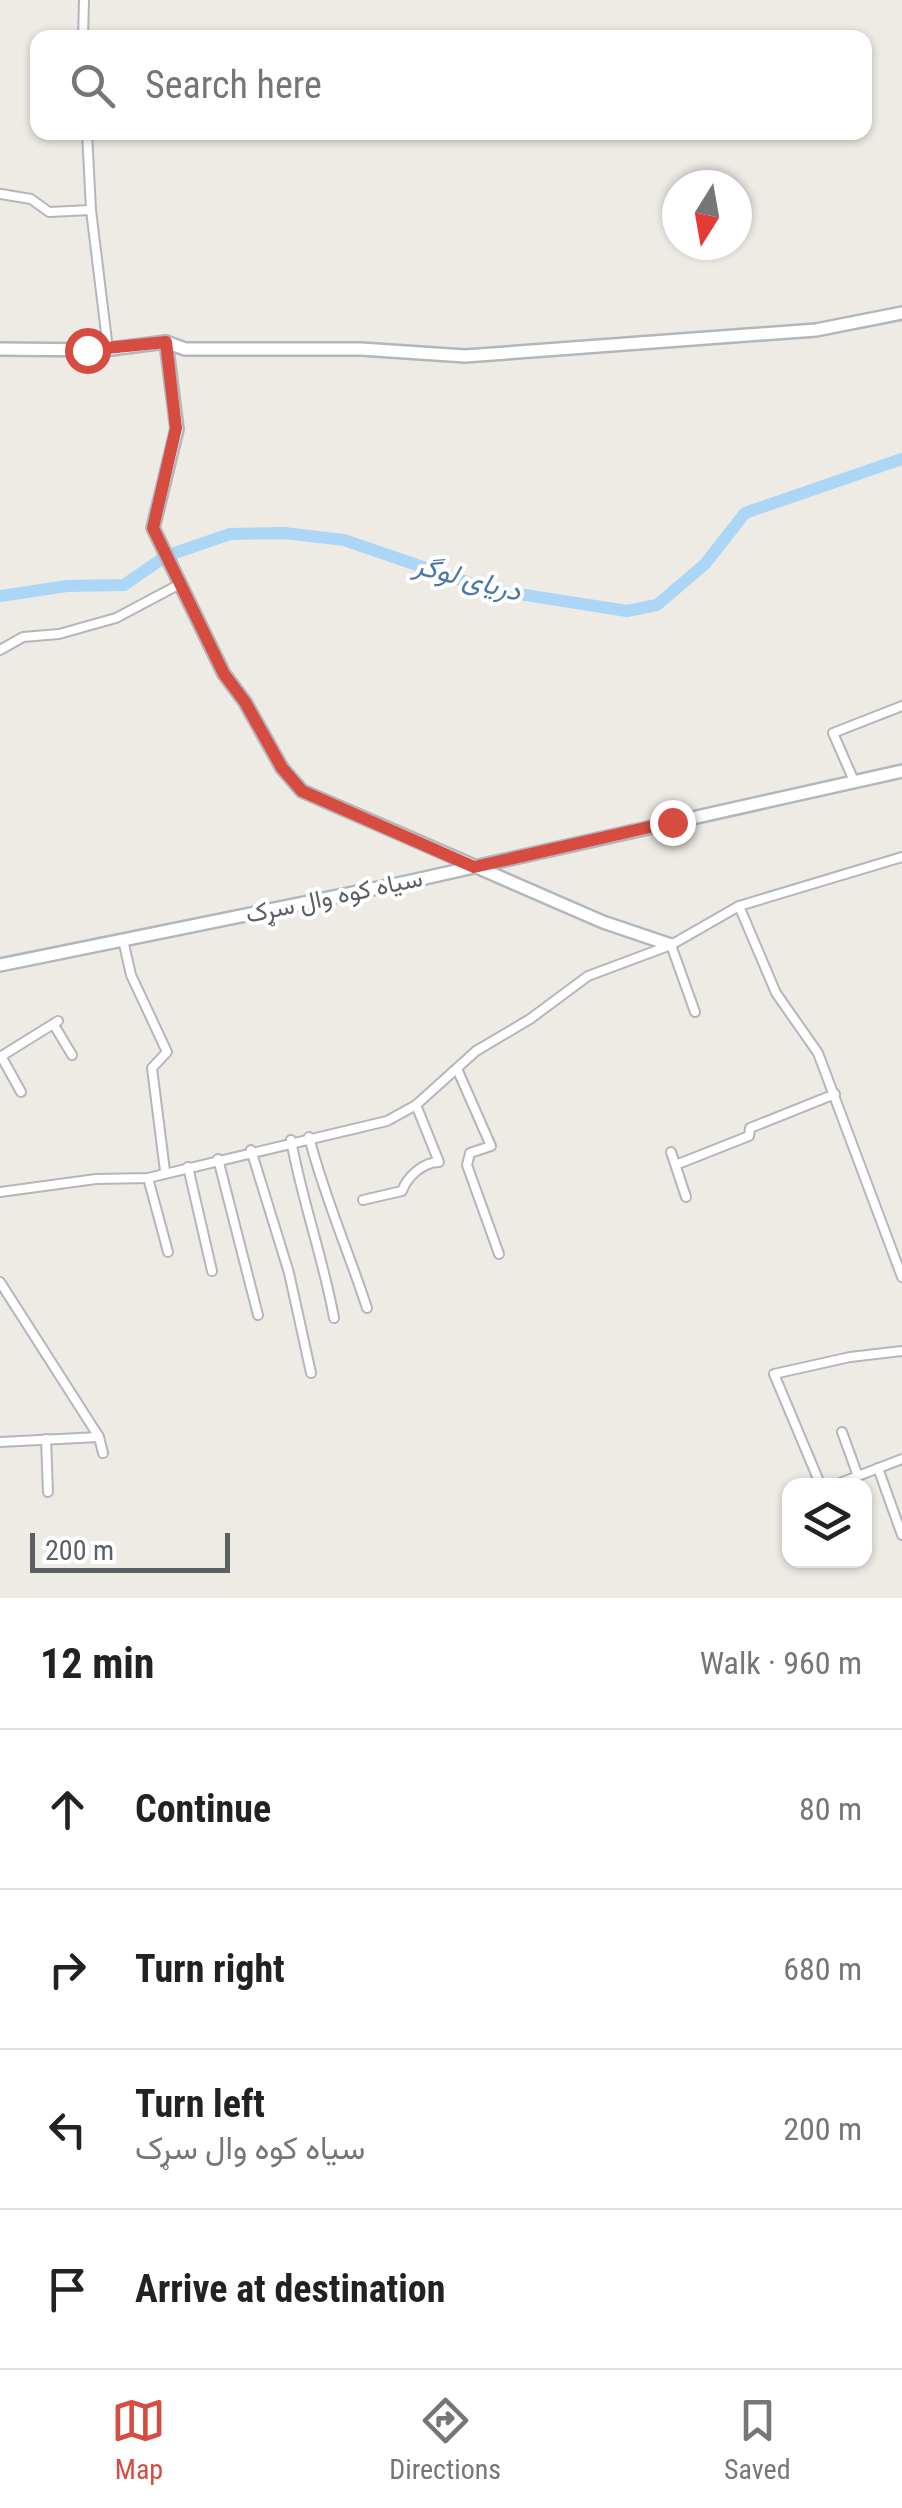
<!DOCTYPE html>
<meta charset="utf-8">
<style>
:root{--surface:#fff;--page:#f6f6f6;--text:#222;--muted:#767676;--line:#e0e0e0;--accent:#d64c41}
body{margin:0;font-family:"Roboto Condensed",Vazirmatn,sans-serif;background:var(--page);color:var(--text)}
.controls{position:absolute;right:30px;bottom:30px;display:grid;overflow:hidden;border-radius:20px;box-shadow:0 2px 8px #0004}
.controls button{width:90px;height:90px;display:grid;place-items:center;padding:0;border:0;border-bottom:2px solid var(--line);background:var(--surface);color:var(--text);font:50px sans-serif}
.compass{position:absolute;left:662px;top:170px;width:90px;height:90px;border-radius:50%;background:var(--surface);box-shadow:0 2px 8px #0004;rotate:191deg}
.scale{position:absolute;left:30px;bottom:25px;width:200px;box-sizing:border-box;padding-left:10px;border:5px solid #5c5f63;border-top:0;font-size:28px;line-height:35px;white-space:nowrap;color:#5c5f63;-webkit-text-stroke:8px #fff;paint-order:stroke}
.stop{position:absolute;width:30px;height:30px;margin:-22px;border:8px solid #d64c41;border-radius:50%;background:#fff}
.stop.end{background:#d64c41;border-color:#fff;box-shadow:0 2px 10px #0008}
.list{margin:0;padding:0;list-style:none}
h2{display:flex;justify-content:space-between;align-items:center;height:130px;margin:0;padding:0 40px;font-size:42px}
h2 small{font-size:32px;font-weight:400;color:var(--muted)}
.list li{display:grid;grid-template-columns:65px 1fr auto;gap:30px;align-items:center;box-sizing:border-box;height:160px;padding:0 40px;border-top:2px solid var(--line)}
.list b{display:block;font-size:38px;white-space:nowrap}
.list p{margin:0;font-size:32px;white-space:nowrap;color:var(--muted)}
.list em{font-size:32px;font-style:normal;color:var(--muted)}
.icon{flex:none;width:55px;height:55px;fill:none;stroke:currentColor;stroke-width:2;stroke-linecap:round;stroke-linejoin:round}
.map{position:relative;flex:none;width:902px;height:1598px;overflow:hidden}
.search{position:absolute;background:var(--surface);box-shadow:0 2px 8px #0004;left:30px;right:30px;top:30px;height:110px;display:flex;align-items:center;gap:25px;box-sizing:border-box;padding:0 35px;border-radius:20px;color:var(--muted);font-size:38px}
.sheet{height:770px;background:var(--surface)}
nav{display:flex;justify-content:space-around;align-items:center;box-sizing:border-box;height:140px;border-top:2px solid var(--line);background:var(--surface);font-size:28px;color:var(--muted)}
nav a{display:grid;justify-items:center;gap:5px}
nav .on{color:var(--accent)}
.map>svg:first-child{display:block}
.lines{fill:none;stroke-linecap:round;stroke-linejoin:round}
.river{stroke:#acd6f6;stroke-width:12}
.street-casing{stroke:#b5b6ba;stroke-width:12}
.secondary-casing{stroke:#b3b6ba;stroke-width:16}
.street{stroke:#fff;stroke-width:8}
.secondary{stroke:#fff;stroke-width:11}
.route{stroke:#d64c41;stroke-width:12}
.labels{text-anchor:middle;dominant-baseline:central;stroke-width:8;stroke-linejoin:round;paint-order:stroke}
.street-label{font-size:25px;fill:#5c5f63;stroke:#fff}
.water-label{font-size:28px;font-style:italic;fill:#4b78a6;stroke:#fff}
</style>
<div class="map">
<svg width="902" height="1598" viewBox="0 0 902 1598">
<rect width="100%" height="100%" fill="#edebe4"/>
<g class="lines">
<!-- river -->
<path class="river" d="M0 596 67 586 124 585 166 556 230 534 284 533 344 540 487 589 627 611 657 605 705 564 745 513 902 459"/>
<defs>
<g id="street">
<path d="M83 38 84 0"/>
<path d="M87 132 91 210 108 349"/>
<path d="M1 194 31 199 49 212 91 210"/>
<path d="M0 650 23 637 59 634 116 618 180 584"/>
<path d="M854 781 833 733 902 706"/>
<path d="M739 906 776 993 818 1053 902 1277"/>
<path d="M123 940 131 975 167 1052 152 1068 165 1171"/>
<path d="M671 945 695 1012"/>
<path d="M54 1025 72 1055"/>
<path d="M1 1056 21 1092"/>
<path d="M0 1057 58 1021"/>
<path d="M458 1071 491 1146 470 1153 467 1165 499 1254"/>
<path d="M309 1137C324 1196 348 1250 367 1308"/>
<path d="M291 1140C302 1201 323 1257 334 1318"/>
<path d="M251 1150 289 1273 311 1373"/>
<path d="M671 1152 686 1197"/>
<path d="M218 1159 258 1315"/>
<path d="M678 1164 749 1136 750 1128 835 1094"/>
<path d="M188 1167 212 1271"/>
<path d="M148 1178 168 1252"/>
<path d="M0 1192 96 1179 148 1178 387 1121 416 1105 476 1051 530 1019 588 976 671 945 739 906 902 857"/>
<path d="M363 1200 402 1191C407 1177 423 1162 439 1162L416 1105"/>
<path d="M0 1282 99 1437 103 1453"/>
<path d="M842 1432 858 1476"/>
<path d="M46 1439 48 1492"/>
<path d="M0 1442 99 1437"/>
<path d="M878 1468 902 1535"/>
<path d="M821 1486 774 1374 850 1357 902 1351"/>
<path d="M832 1486 902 1459"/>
</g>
<g id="secondary">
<path d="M166 342 177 429 153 528 224 674 245 702 282 768 302 791 603 922 671 945"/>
<path d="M0 349 103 350 166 342 185 349H361L465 356 816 330 902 313"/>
<path d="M0 965 407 882 902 771"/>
</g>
</defs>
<!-- street casing -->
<use href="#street" class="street-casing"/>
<!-- secondary casing -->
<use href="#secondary" class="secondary-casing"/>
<!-- street -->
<use href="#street" class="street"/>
<!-- secondary -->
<use href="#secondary" class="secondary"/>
</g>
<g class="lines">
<!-- route -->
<path class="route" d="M87 350 166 342 176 428 153 528 224 674 245 702 282 768 302 791 474 867 672 822"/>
</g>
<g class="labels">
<!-- street labels -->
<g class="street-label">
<text transform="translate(334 896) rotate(-12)">سیاه کوه وال سړک</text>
</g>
<!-- water labels -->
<g class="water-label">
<text transform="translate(468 578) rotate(15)">دریای لوگر</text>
</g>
</g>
</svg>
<div class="controls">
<button><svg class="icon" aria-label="layers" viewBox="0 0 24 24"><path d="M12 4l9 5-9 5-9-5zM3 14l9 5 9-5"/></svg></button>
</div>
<svg class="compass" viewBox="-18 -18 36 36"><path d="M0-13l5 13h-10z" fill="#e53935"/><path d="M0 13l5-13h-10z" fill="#767676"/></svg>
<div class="scale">200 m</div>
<div class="stop" style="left:87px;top:350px"></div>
<div class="stop end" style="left:672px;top:822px"></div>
<div class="search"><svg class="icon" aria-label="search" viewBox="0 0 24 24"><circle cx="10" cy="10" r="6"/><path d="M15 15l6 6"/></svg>Search here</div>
</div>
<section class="sheet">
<h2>12 min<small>Walk · 960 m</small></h2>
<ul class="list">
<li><svg class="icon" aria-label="ahead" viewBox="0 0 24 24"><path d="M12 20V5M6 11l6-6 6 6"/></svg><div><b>Continue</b></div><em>80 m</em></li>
<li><svg class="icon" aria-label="right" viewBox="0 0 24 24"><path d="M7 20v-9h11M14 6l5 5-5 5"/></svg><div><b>Turn right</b></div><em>680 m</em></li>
<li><svg class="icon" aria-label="left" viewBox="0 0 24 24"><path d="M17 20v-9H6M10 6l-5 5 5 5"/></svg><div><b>Turn left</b><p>سیاه کوه وال سړک</p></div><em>200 m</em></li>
<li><svg class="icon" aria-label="arrive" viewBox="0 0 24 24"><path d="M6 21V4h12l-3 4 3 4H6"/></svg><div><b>Arrive at destination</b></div></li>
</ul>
</section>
<nav>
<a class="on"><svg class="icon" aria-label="map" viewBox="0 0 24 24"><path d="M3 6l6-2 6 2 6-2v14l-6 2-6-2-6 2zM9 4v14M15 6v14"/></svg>Map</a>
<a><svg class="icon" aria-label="directions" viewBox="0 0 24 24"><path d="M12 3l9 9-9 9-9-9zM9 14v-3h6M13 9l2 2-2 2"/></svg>Directions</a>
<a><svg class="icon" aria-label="saved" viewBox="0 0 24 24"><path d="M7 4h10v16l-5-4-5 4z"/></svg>Saved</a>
</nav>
